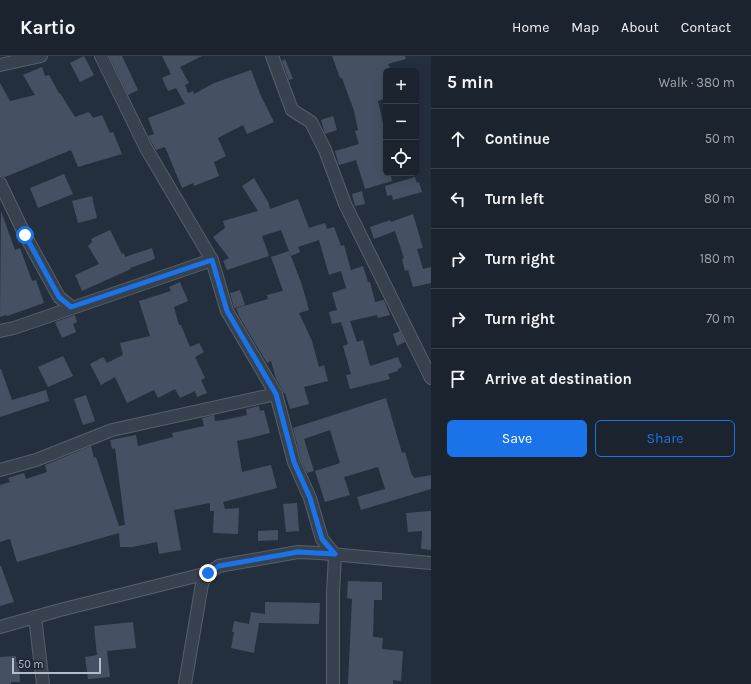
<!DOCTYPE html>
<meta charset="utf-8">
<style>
:root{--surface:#1b232e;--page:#282f3a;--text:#f1f3f6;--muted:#a0a4aa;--line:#39404a;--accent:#1a73e8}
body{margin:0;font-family:Karla,sans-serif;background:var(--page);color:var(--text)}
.controls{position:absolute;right:12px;top:12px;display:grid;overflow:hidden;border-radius:6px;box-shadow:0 2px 10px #0003}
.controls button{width:36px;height:36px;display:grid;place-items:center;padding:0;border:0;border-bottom:1px solid var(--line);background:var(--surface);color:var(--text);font:20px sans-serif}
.scale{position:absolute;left:12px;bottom:10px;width:89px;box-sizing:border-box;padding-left:4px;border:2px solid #b4bcc9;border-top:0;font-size:11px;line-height:14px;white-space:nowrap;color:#b4bcc9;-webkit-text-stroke:3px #1d2633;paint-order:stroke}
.stop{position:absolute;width:12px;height:12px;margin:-9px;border:3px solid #1a73e8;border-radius:50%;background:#fff}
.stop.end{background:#1a73e8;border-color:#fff;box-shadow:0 1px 4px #0008}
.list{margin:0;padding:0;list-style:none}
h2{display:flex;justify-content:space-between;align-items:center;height:52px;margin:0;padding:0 16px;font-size:17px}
h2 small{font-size:13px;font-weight:400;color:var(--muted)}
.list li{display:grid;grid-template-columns:26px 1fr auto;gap:12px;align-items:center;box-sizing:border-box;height:60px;padding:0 16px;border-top:1px solid var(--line)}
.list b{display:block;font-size:15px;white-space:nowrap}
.list em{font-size:13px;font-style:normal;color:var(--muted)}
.actions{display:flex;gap:8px;padding:12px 16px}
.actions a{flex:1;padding:9px 0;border:1px solid var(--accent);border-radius:6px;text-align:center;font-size:14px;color:var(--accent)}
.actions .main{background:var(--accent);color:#fff}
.icon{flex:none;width:22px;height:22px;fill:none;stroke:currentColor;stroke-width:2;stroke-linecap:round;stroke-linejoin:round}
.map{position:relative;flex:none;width:431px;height:628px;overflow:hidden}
header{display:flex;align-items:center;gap:24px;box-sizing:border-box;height:56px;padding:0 20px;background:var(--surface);border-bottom:1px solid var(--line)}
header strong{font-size:19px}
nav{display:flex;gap:22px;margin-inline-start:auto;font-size:14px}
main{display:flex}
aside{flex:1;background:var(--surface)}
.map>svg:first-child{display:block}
.building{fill:#455162}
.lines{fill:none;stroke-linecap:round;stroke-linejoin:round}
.street-casing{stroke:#565f6c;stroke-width:14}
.street{stroke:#38414e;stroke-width:12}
.route{stroke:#1a73e8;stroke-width:5}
</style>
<header>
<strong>Kartio</strong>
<nav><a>Home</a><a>Map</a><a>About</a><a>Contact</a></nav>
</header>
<main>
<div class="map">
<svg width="431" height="628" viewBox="0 0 431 628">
<rect width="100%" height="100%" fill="#242f3e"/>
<!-- building -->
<g class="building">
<path d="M84 0 94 19 80 26 70 7Z"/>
<path d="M109 0H122L138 34 128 39Z"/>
<path d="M162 0H202L180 11 189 27 185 29 188 37 193 35 194 38 214 27 251 14 261 40 274 66 247 78 243 69 218 82 226 100 214 106 219 120 194 130 193 127 182 132 165 91 156 94 148 80 154 78 148 62 185 48 176 32 168 35 162 22 171 18Z"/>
<path d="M332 0H405L406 3 388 8 391 15H386V42L378 45 383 67 386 66V117H390L392 125 365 133 356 104 339 109 335 95 359 88 355 75 358 74 354 55 342 22H340Z"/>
<path d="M285 3 293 23 289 24 282 5Z"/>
<path d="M42 11 45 20 49 19 59 37H60L75 61 89 56 93 62 102 59 110 77 113 76 122 98 78 111 71 94 5 121 0 120V27L10 45 35 39 23 19Z"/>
<path d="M333 60 337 74 325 78 321 64Z"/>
<path d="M64 118 73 138 38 152 30 132Z"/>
<path d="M415 121 417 127 419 126 422 136 393 144 392 139 387 140 385 130Z"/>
<path d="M254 122 268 146 270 153 298 143 309 172 325 167 327 173 334 171 341 190 344 189 351 214 363 210 368 226H370L375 246 384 244 390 259 378 262 377 259 350 265 357 286 363 284 370 310 398 301 402 311 398 313V315L388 318 390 323 350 333 346 319 351 318 343 290 348 288 341 266 332 268 329 256 337 254 332 237 346 232 341 215 329 219 319 184 298 191 300 196 291 200 281 174 262 180 269 200 227 214 223 205 229 202 213 181 225 172 223 165 258 155 242 130Z"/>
<path d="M362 135 365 148 355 150 352 138Z"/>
<path d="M92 140 97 162 78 167 72 145Z"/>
<path d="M1 155 15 194 20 192 32 225 36 224 44 247 7 260 6 259 0 261Z"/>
<path d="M413 158 423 192 417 193 423 213 431 211V227L413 231 408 214 405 215 402 203 404 202 395 175 374 183 370 171 390 164 391 166Z"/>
<path d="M110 174 122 198 124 197 125 201 152 192 155 203 130 212 131 213 82 235 75 219 99 208 88 190 92 186 91 183Z"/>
<path d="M289 195 302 229 309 254 299 257 312 285 319 311 324 309 328 325 304 331 309 348 290 353 285 337H284L276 323 271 305 267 307 239 260 236 252 268 243 267 239 283 235 271 201Z"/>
<path d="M180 226 188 245 174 251 179 269H181L190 291 199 287 204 296 195 301 205 322 201 324 207 337 197 341 195 335 180 342 175 333 158 342 154 334 127 347 115 321 101 329 90 308 103 301 107 307 123 299 120 287 150 280 139 245 171 235 169 231Z"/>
<path d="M240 234 245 249 234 252 230 237Z"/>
<path d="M75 259 77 266 73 268 76 276 62 282 55 266Z"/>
<path d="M400 275 405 286 397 290 393 278Z"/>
<path d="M63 300 73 320 48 331 38 311Z"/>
<path d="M0 313H1L12 344 46 334 49 345 0 361Z"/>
<path d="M86 339 95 365 83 369 74 343Z"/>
<path d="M386 342 402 397 405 396 412 420 413 419 414 422 431 419V433L361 454 357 441 385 433 378 411 344 421 350 439 325 446 315 415 340 407 330 374 304 383 314 415 307 417 301 404 293 372Z"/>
<path d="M259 350 260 355 264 354 270 377 237 385 242 416 271 409 277 432 223 446 225 453 239 452 238 478 213 477 214 455H210V447L174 454 181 494 159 498 157 486 132 491H120L119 477 17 506 10 483 0 486V429L10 426 8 422 24 417 26 423 47 416 45 409 91 390 94 402 96 401 119 470 125 469 115 392 112 393 110 384 136 379 138 390 173 381 172 377 204 370 202 362 214 359 215 365 224 364 247 359 246 353Z"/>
<path d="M297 447 299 475 286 476 283 448Z"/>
<path d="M431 455V494L421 493 422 475 408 476 406 457Z"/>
<path d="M278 474V484L258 485V475Z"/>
<path d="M0 510H1L14 546 0 550Z"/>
<path d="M348 525 382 526V544H374L373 581 383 582 382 593 403 595 401 625 393 624V628H348L352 543 347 542Z"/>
<path d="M265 546 320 547 319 568 259 567 254 597 231 592 234 576H232L234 565 249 568 251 556 265 558Z"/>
<path d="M133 566 136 592 107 595 110 621 88 623 85 601 97 599 94 570Z"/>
<path d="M16 600V606H19L20 626H11V628H0V601Z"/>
</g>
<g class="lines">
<defs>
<g id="street">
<path d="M101 0 146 92 212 204 227 255 276 338 294 406 310 442 322 483 335 499 333 537V628"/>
<path d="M272 0 292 54 311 66 325 94 345 148 431 322"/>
<path d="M0 9 41 0"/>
<path d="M0 127 25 179 59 241 71 251"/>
<path d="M0 275 14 272 212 204"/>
<path d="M0 414 36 404 112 374 276 338"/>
<path d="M35 561 43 628"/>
<path d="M0 571 60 554 208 517"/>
<path d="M185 628 202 528 208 517 219 510 298 496 320 497 431 507"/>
</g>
</defs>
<!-- street casing -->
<use href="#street" class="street-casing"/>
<!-- street -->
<use href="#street" class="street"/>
</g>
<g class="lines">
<!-- route -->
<path class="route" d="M25 179 59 241 71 251 212 204 227 255 276 338 294 406 310 442 322 483 335 498 298 496 219 510 208 517"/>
</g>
</svg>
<div class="controls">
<button>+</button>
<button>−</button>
<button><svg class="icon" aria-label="locate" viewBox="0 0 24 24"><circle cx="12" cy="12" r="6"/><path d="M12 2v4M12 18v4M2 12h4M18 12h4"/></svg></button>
</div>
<div class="scale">50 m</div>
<div class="stop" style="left:25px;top:179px"></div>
<div class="stop end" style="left:208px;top:517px"></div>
</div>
<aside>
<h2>5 min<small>Walk · 380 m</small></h2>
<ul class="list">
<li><svg class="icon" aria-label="ahead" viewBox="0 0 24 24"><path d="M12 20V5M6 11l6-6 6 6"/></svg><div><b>Continue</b></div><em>50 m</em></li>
<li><svg class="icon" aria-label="left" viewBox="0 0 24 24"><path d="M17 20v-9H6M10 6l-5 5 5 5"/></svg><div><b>Turn left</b></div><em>80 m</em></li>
<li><svg class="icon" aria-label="right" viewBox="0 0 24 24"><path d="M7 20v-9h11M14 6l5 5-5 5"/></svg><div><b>Turn right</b></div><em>180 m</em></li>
<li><svg class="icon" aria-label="right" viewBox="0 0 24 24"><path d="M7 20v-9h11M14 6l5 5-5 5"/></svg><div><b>Turn right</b></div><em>70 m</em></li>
<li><svg class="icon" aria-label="arrive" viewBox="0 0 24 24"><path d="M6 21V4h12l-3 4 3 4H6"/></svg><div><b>Arrive at destination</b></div></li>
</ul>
<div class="actions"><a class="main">Save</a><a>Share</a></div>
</aside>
</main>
